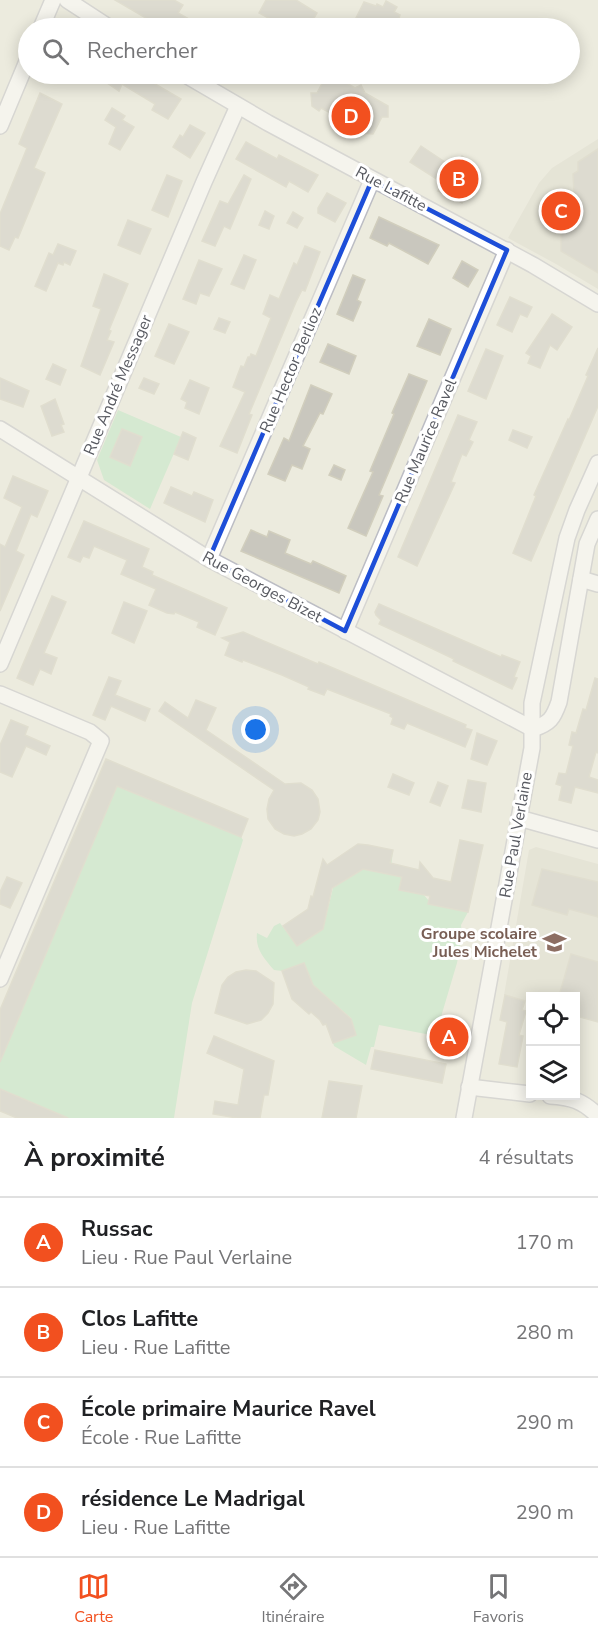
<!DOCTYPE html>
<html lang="fr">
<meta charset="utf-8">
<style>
:root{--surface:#fff;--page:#f2f2f2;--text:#202124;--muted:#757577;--line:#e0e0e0;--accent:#f2501f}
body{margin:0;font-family:"Nunito Sans",sans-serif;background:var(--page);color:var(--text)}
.controls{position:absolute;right:18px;bottom:18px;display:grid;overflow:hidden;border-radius:0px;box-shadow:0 3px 15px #0003}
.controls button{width:54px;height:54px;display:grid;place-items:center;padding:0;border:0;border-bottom:2px solid var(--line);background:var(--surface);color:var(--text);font:30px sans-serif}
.you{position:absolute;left:256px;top:730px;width:21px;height:21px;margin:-15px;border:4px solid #fff;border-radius:50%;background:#1a73e8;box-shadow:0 0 0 9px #1a73e833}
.badge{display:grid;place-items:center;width:39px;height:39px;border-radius:50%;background:var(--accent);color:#fff;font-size:20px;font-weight:700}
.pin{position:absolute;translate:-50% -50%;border:3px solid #fff;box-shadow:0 2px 6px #0006}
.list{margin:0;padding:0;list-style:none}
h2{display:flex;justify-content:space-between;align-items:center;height:78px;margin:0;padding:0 24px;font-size:26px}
h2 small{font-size:20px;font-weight:400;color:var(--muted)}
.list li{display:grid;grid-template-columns:39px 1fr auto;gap:18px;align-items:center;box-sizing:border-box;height:90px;padding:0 24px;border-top:2px solid var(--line)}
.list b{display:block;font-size:22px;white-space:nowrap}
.list p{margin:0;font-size:20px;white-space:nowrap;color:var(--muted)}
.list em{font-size:20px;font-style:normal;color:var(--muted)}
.icon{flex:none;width:33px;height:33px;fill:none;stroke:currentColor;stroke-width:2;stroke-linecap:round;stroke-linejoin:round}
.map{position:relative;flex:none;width:598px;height:1118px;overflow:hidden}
.search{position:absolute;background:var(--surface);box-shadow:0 3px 15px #0003;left:18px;right:18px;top:18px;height:66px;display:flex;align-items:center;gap:15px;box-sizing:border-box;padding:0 21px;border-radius:33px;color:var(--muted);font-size:22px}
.sheet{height:438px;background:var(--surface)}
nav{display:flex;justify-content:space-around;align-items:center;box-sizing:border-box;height:84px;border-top:2px solid var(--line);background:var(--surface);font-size:16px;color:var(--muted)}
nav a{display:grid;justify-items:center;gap:3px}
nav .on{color:var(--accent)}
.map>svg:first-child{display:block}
.education{fill:#dcdbcd}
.green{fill:#b9e6c0}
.building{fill:#c9c7be;stroke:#d1cebd;stroke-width:1.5}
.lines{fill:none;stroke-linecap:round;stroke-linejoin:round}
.minor-casing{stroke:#bcbdc4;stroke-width:18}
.minor{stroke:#fff;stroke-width:15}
.marked{fill:none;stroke:#1d4ed8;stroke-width:4.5;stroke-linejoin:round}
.labels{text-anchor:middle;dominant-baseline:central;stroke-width:6;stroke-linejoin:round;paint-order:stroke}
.street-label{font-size:16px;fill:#585a61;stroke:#fff}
.education-label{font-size:16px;font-weight:bold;fill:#785e54;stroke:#fff;text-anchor:end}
</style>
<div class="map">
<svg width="598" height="1118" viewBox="0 0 598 1118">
<rect width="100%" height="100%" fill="#ecebde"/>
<!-- education -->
<g class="education">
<path d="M598 139V289L556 264 508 238 539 183 552 168Z"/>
<path d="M536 847 598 864V1022L576 1015V996H530V1002L504 995 529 850Z"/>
</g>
<!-- green -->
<g class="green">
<path d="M118 410 181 437 150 509 104 480 97 460Z"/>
<path d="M117 786 241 837 243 840 192 1003 174 1118H68L0 1089V1062Z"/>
<path d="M393 850 391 869 404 866 399 890 424 895 429 901V904L468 912 461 925 462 935 457 963 438 1027 431 1035 379 1025 374 1047H371L366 1065 334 1046 333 1043 356 1035 351 1018 313 985 304 963 282 971 274 970C264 958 255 949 257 933L267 938 274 926 280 923 297 946 323 929 333 888Z"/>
</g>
<!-- building -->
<g class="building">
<path d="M115 0H174L183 5 178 13 205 28H163Z"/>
<path d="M266 0H296L317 13 308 28H287L259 13Z"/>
<path d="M386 1 397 7 394 12 400 15 399 18 417 28H361L353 24 364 2 376 6 377 4 383 7Z"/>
<path d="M94 74H138L181 99 168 119 152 110 155 104 122 84 119 91Z"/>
<path d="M327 74 343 75V81L355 88 361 85 365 93 388 106V117H382L373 134 356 133 350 114 342 119 321 108 319 111 312 106 311 93H317Z"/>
<path d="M40 93 62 104 34 168 45 173 18 238 15 237 9 250 0 246V214L27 148 19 144Z"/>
<path d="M112 108 125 116 122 120 134 127 120 150 109 144 116 127 105 120Z"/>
<path d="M190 125 205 133 190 158 173 147 180 135 183 137Z"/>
<path d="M246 142 277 159 279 155 318 175 308 192 289 181 286 187 236 159Z"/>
<path d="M421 146 454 168 462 156 476 166 468 176 477 183 462 203 438 191 443 183 410 162Z"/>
<path d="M598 149V273L561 251V222L575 213 573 174 578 171V162Z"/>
<path d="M167 175 182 181 168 217 152 210Z"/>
<path d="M244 175 251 179 230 229 224 226 215 246 202 241 220 201 228 204Z"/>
<path d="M327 193 346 203 335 222 318 213V208Z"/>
<path d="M265 211 274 216 269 229 259 225Z"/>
<path d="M293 212 303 218 297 228 287 223Z"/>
<path d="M379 217 439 245 428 264 389 243 387 246 370 238Z"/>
<path d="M128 220 151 229 140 254 118 245Z"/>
<path d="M58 244 76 251 70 265 64 262 63 265 58 263 46 291 35 286 49 253 53 255Z"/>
<path d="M305 246 320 252 305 291 302 290 296 302 249 414 252 415 237 453 220 446 245 392 233 387 241 366 244 367 248 357H250L251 354 256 356 271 318 263 314 270 295 279 299 294 263 297 265Z"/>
<path d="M244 255 256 260 244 289 231 284Z"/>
<path d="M199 260 222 269 209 296 200 293 196 304 183 299Z"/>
<path d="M462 261 478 270 468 287 453 278Z"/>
<path d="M104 274 128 284 109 330 111 331 107 340 114 342 100 375 81 366 101 309 93 306Z"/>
<path d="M353 275 365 280 357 300 361 302 353 321 337 314Z"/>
<path d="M510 297 532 307 527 317 520 314 512 332 497 325Z"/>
<path d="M552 314 572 327 557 350 550 345 540 368 528 363 531 356 526 353Z"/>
<path d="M219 318 230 322 225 333 214 329Z"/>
<path d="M429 319 451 329 440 355 417 346Z"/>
<path d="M169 324 189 332 174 364 155 356Z"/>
<path d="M328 344 356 356 349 374 320 362Z"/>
<path d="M598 348V406L531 561 513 553 536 496 534 495 568 419 569 420 588 376 586 375Z"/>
<path d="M486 349 503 356 486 399 468 391Z"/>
<path d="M53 364 66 370 60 385 46 379Z"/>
<path d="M409 374 427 381 379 495 383 496 366 536 348 528 373 472 370 471 394 414 392 413Z"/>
<path d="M0 378 29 391 23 407 0 399Z"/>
<path d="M144 378 159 384 154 394 139 388Z"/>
<path d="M190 380 209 388 199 414 185 408 187 402 181 399Z"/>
<path d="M311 385 332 394 323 414 320 413 303 446 310 449 302 469 292 465 285 481 268 474 284 438 289 441Z"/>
<path d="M55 399 64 424 61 425 64 432 52 436 41 406Z"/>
<path d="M458 415 477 422 469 440 473 442 466 456 462 454 451 482 455 483 417 566 398 557Z"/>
<path d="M122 429 142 437 130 466 110 457Z"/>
<path d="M513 430 532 437 527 448 509 440Z"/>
<path d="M183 432 196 438 188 460 174 454Z"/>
<path d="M334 465 345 470 341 480 329 475Z"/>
<path d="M13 476 48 491 37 517 31 514 16 551 24 555 0 611V544L5 547 22 507 4 498Z"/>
<path d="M171 487 192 496 194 492 213 500 205 522 164 503Z"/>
<path d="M84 521 149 549 142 567 153 572 152 575 227 608 215 635 197 627 199 622 175 612 174 614 167 613 149 605 156 589 121 574 127 560 94 546 89 558 83 556 80 562 68 557Z"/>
<path d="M251 530 267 537 269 531 290 540 285 553 311 564 313 561 346 576 339 593 241 551Z"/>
<path d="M52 596 66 602 44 653 57 658 51 674 40 669 33 685 17 678Z"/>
<path d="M124 602 147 611 134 643 112 633Z"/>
<path d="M379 604 501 657 502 655 520 662 514 677 517 678 512 689 453 661 454 659 431 648 379 624 381 620 376 615 375 612Z"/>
<path d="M243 632 318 664 319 662 366 682 466 725 465 728 472 730 465 747 407 723 404 729 391 724 393 718 390 716 391 714 327 689 324 695 308 689 309 687 282 675 243 660 242 662 225 655 230 642 222 638Z"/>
<path d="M109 677 121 681 115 695 150 709 145 721 111 706 105 720 93 715Z"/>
<path d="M595 678 598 679V753L596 752 589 777 598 780V793L575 787 571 803 559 800 562 786 556 784 559 773 566 774 573 746 569 745 572 732 576 733 583 709 586 710Z"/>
<path d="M196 700 216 708 206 730 285 784 301 783 312 790 318 799 320 812 318 820 311 829 302 834 294 836 284 834 275 829 268 819 267 809 269 799 274 790 159 711 165 702 188 718Z"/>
<path d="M11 720 28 727 25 735 50 746 46 755 26 746 12 777 0 772V745Z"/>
<path d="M477 733 497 741 487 765 471 759Z"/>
<path d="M106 759 248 819 241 837 117 786 0 1062V1010Z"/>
<path d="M393 774 414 783 409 795 388 787Z"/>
<path d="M468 780 486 783 481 812 462 808Z"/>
<path d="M438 782 448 786 440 806 430 802Z"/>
<path d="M460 840 483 845 468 912 428 904 430 896 399 890 402 877 363 869 332 888 323 929 297 946 283 926 308 909 311 896 313 897 323 859 327 865 358 844 368 845 393 850 390 863 419 870 420 862 433 878 451 882Z"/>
<path d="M542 869 598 882V917L569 909 567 915 532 905Z"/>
<path d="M7 877 22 883 10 908 0 904V892Z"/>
<path d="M571 954 598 962V1022L576 1016V996H559Z"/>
<path d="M304 963 313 985 351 1019 356 1035 333 1043 326 1024 323 1025 320 1020 311 1012 309 1014 292 999 282 971Z"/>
<path d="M246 970 256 971 274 983 273 1004 268 1013 261 1020 247 1024 215 1013 222 985 228 977 236 972Z"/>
<path d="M505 995 525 1001 522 1010 526 1011 519 1035 523 1036 517 1067 499 1064 507 1022 500 1020Z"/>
<path d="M214 1036 274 1061 268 1095H264L260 1118H237L213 1114 215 1101 238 1105 244 1069 207 1053Z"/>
<path d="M375 1050 446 1064 442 1083 371 1069Z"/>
<path d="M329 1081 362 1086 356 1118H322Z"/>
<path d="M0 1089 68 1118H17L0 1111Z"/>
</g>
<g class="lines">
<defs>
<g id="minor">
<path d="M67 0 110 28"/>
<path d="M41 28 53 0"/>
<path d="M184 74 268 123 533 265 598 304"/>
<path d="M0 126 28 59"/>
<path d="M0 429 209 559 533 729"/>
<path d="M209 559 372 180"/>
<path d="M581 579 598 584"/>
<path d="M345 631 507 250"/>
<path d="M0 664 204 182 238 106"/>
<path d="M0 694 90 732 101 741 0 979"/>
<path d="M533 729C550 723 553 719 559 702L587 544 598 519"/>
<path d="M519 818 598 840"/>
<path d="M469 1087 530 1094"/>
<path d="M550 1096C571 1097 583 1101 598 1116"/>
<path d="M464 1118 532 748V703L567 538 577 510 598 463"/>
</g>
</defs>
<!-- minor casing -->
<use href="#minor" class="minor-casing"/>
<!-- minor -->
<use href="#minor" class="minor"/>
</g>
<!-- marked area -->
<path d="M0 0H598V1118H0ZM372 180 507 250 345 631 209 559Z" fill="#ecebde" fill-opacity=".55" fill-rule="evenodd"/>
<path class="marked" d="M372 180 507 250 345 631 209 559Z"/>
<!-- icons -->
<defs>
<symbol id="school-bare" viewBox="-9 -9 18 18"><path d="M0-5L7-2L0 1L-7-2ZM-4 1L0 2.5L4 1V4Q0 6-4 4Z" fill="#8d6e63" stroke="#fff" stroke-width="2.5" paint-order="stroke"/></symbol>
</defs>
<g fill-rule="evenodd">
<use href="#school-bare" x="538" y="926" width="33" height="33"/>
</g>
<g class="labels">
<!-- street labels -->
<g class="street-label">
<text transform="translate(391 189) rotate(28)">Rue Lafitte</text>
<text transform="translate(291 370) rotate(-67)">Rue Hector Berlioz</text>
<text transform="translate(118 385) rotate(-67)">Rue André Messager</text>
<text transform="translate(426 441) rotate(-67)">Rue Maurice Ravel</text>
<text transform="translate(262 587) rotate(28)">Rue Georges Bizet</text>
<text transform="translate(516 835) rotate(-80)">Rue Paul Verlaine</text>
</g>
<!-- education labels -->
<g class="education-label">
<text x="537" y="934">Groupe scolaire<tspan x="537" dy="18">Jules Michelet</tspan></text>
</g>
</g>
</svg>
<div class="controls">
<button><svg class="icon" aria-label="locate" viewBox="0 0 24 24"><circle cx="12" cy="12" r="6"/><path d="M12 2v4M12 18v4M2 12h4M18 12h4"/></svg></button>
<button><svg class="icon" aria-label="layers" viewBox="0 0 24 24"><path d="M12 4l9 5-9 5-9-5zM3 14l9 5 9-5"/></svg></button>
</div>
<div class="you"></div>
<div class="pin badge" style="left:449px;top:1037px">A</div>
<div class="pin badge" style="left:459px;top:179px">B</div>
<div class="pin badge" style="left:561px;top:211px">C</div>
<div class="pin badge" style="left:351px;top:116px">D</div>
<div class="search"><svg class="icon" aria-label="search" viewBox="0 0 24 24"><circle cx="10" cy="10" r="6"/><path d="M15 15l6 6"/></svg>Rechercher</div>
</div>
<section class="sheet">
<h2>À proximité<small>4 résultats</small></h2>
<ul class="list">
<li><span class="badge">A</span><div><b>Russac</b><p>Lieu · Rue Paul Verlaine</p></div><em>170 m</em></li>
<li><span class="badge">B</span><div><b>Clos Lafitte</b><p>Lieu · Rue Lafitte</p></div><em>280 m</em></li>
<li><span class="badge">C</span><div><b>École primaire Maurice Ravel</b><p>École · Rue Lafitte</p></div><em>290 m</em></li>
<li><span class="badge">D</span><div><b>résidence Le Madrigal</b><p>Lieu · Rue Lafitte</p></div><em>290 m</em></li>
</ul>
</section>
<nav>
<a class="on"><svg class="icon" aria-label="map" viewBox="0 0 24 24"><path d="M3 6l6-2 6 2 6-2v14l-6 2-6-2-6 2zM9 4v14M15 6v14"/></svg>Carte</a>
<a><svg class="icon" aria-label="directions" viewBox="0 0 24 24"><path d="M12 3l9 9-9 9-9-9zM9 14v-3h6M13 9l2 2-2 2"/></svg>Itinéraire</a>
<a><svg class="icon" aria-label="saved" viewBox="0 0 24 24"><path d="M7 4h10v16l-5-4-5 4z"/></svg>Favoris</a>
</nav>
